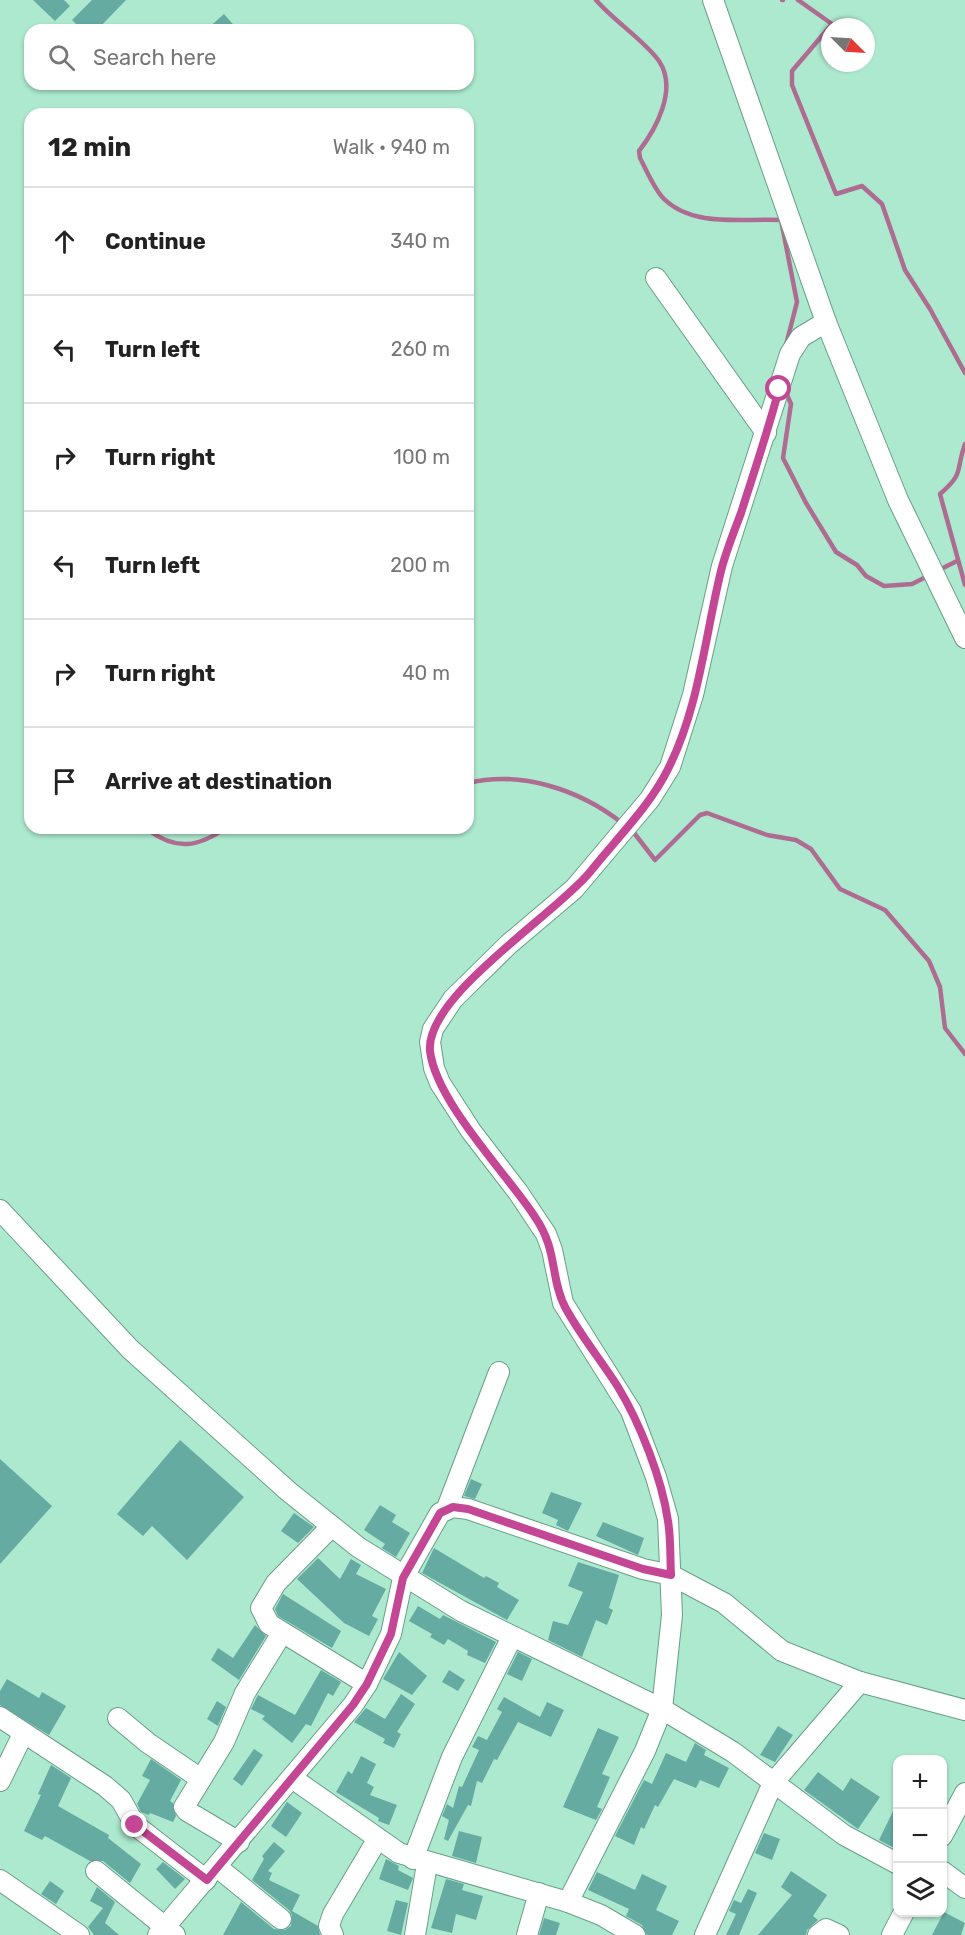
<!DOCTYPE html>
<meta charset="utf-8">
<style>
:root{--surface:#fff;--page:#f6f6f6;--text:#222;--muted:#767676;--line:#e0e0e0}
body{margin:0;font-family:Rubik,sans-serif;background:var(--page);color:var(--text)}
.controls{position:absolute;right:18px;bottom:18px;display:grid;overflow:hidden;border-radius:12px;box-shadow:0 2px 4px #0004}
.controls button{width:54px;height:54px;display:grid;place-items:center;padding:0;border:0;border-bottom:2px solid var(--line);background:var(--surface);color:var(--text);font:30px sans-serif}
.compass{position:absolute;left:821px;top:18px;width:54px;height:54px;border-radius:50%;background:var(--surface);box-shadow:0 2px 4px #0004;rotate:114deg}
.stop{position:absolute;width:18px;height:18px;margin:-14px;border:4px solid #c44795;border-radius:50%;background:#fff}
.stop.end{background:#c44795;border-color:#fff;box-shadow:0 2px 6px #0008}
.list{margin:0;padding:0;list-style:none}
h2{display:flex;justify-content:space-between;align-items:center;height:78px;margin:0;padding:0 24px;font-size:26px}
h2 small{font-size:20px;font-weight:400;color:var(--muted)}
.list li{display:grid;grid-template-columns:39px 1fr auto;gap:18px;align-items:center;box-sizing:border-box;height:108px;padding:0 24px;border-top:2px solid var(--line)}
.list b{display:block;font-size:22px;white-space:nowrap}
.list em{font-size:20px;font-style:normal;color:var(--muted)}
.icon{flex:none;width:33px;height:33px;fill:none;stroke:currentColor;stroke-width:2;stroke-linecap:round;stroke-linejoin:round}
.map{position:relative;flex:none;width:965px;height:1935px;overflow:hidden}
.search{position:absolute;background:var(--surface);box-shadow:0 2px 4px #0004;left:24px;top:24px;width:450px;height:66px;display:flex;align-items:center;gap:15px;box-sizing:border-box;padding:0 21px;border-radius:18px;color:var(--muted);font-size:22px}
.panel{position:absolute;background:var(--surface);box-shadow:0 2px 4px #0004;left:24px;top:108px;width:450px;height:726px;border-radius:18px}
.map>svg:first-child{display:block}
.lines{fill:none;stroke-linecap:round;stroke-linejoin:round}
.stream{stroke:#ae6c91;stroke-width:4.5}
.building{fill:#66aba2}
.minor-casing{stroke:#67a088;stroke-width:22}
.minor{stroke:#fff;stroke-width:20}
.route{stroke:#c44795;stroke-width:8}
</style>
<div class="map">
<svg width="965" height="1935" viewBox="0 0 965 1935">
<rect width="100%" height="100%" fill="#ade9ce"/>
<g class="lines">
<!-- stream -->
<g class="stream">
<path d="M596 0C614 21 645 41 659 61 678 89 656 129 639 151L640 158C647 171 654 189 664 199 694 228 742 218 781 220L797 302 786 345"/>
<path d="M782 0H783"/>
<path d="M798 0 832 24 792 71V85L836 194 862 186 882 204 905 270 930 309 965 373"/>
<path d="M785 390 791 404 783 458 806 503 836 552 857 565 866 576 884 586 912 584 930 575"/>
<path d="M965 444C955 472 965 472 940 494L965 585"/>
<path d="M937 571 957 561"/>
<path d="M468 783C521 770 580 790 622 823"/>
<path d="M631 829 655 860 700 815 707 813 767 835 796 840 811 849 840 889 885 910 929 961 940 987 945 1028 965 1054"/>
<path d="M148 830C177 851 198 847 226 828"/>
</g>
</g>
<!-- building -->
<g class="building">
<path d="M33 0H64L70 6 55 21Z"/>
<path d="M92 0H126L97 30H82L72 20Z"/>
<path d="M224 14 238 30H206Z"/>
<path d="M180 1440 244 1497 187 1560 152 1526 143 1536 117 1514Z"/>
<path d="M0 1459 52 1506 0 1564Z"/>
<path d="M471 1479 482 1484 475 1499 464 1496Z"/>
<path d="M551 1492 582 1503 568 1531 556 1525 558 1520 542 1513Z"/>
<path d="M380 1505 396 1515 392 1522 410 1533 396 1557 382 1548 385 1544 364 1530Z"/>
<path d="M294 1513 314 1527 298 1543 281 1531Z"/>
<path d="M603 1522 644 1538 638 1555 596 1536Z"/>
<path d="M434 1548 484 1578 486 1576 499 1583 497 1587 519 1600 507 1620 422 1573Z"/>
<path d="M318 1558 340 1579 351 1559 361 1565 356 1574 386 1589 372 1616 378 1619 369 1636 344 1623 297 1579Z"/>
<path d="M578 1562 619 1575 609 1608 613 1610 607 1625 596 1620 582 1657 548 1640 553 1621 568 1625 583 1592 568 1586Z"/>
<path d="M283 1594 341 1631 332 1648 278 1616 275 1609Z"/>
<path d="M418 1606 440 1619 443 1615 496 1642 485 1663 467 1655 468 1651 448 1639 444 1645 430 1637 432 1634 409 1621Z"/>
<path d="M255 1625 266 1636 239 1680 211 1660 218 1648 233 1658Z"/>
<path d="M399 1652 427 1676 412 1695 383 1679Z"/>
<path d="M518 1652 532 1659 522 1681 507 1674Z"/>
<path d="M321 1670 341 1682 333 1696 328 1693 311 1726 306 1724 292 1743 262 1719 265 1716 251 1709 258 1695 295 1715Z"/>
<path d="M449 1670 465 1680 458 1691 442 1682Z"/>
<path d="M7 1679 39 1698 42 1692 66 1706 49 1735 0 1705V1691Z"/>
<path d="M401 1694 415 1704 397 1732 401 1734 394 1748 383 1743 385 1739 354 1722 366 1708 385 1719Z"/>
<path d="M504 1697 540 1717 547 1702 564 1710 551 1737 518 1722 497 1760 494 1759 482 1783 477 1781 471 1806 468 1805 448 1841 444 1839 449 1820 442 1816 447 1804 453 1808 459 1786 462 1787 479 1750 472 1747 478 1736 487 1740 502 1712 497 1709Z"/>
<path d="M217 1701 226 1707 218 1726 207 1719Z"/>
<path d="M778 1726 793 1735 775 1762 760 1755Z"/>
<path d="M598 1728 619 1737 602 1774 610 1777 597 1807 602 1809 596 1820 563 1807Z"/>
<path d="M695 1743 706 1750 704 1755 729 1768 719 1788 700 1780 696 1788 674 1779 658 1807 655 1805 644 1829 641 1827 634 1845 615 1836 644 1780 652 1784 666 1753 686 1762Z"/>
<path d="M254 1749 263 1755 242 1786 233 1779Z"/>
<path d="M361 1756 376 1764 367 1783 374 1787 370 1795 397 1805 389 1825 378 1821 379 1818 336 1792 348 1771 352 1774Z"/>
<path d="M151 1759 181 1780 170 1801 173 1803 176 1816 173 1822 150 1813 149 1815 141 1812 137 1804 150 1780 142 1776Z"/>
<path d="M51 1765 71 1778 58 1806 109 1835 108 1838 141 1864 130 1883 103 1861H90L45 1836 42 1840 24 1831 41 1795 38 1794Z"/>
<path d="M818 1772 843 1791 851 1778 880 1797 858 1829 804 1790Z"/>
<path d="M287 1802 302 1813 286 1837 271 1826Z"/>
<path d="M897 1803V1846L896 1849 879 1840Z"/>
<path d="M459 1831 482 1837 476 1863 452 1856Z"/>
<path d="M764 1833 780 1839 772 1860 755 1853Z"/>
<path d="M274 1842 285 1851 268 1871 272 1873 269 1880 300 1895 292 1911 318 1926 320 1935H223L241 1902 274 1929 285 1930 291 1926 292 1915 289 1910 252 1880 264 1859 262 1856Z"/>
<path d="M386 1859 399 1866 398 1870 413 1878 408 1890 379 1879Z"/>
<path d="M163 1862 185 1879 175 1889 156 1869Z"/>
<path d="M791 1871 827 1895 813 1916 818 1920 807 1930 806 1935H758L792 1895 781 1887Z"/>
<path d="M597 1872 635 1890 642 1874 667 1886 656 1910 679 1921 672 1935H647L642 1925 626 1916 629 1909 588 1890Z"/>
<path d="M446 1879 464 1884 462 1890 483 1896 476 1920 456 1914 452 1933 431 1928Z"/>
<path d="M50 1881 64 1891 56 1904 41 1894Z"/>
<path d="M97 1887 115 1902 105 1923 119 1935H94L88 1927 103 1908 90 1901Z"/>
<path d="M748 1889 757 1893 739 1935H726L736 1914 729 1911 734 1900 741 1903Z"/>
<path d="M396 1900 408 1903 401 1935 387 1931Z"/>
<path d="M944 1912 965 1923 961 1935H932Z"/>
<path d="M544 1918 560 1923 556 1935H539Z"/>
</g>
<g class="lines">
<defs>
<g id="minor">
<path d="M713 0 826 322 898 500 965 638"/>
<path d="M656 278 766 433"/>
<path d="M0 1210 130 1349 288 1491 358 1547 461 1611 662 1709 733 1752 844 1835 898 1864"/>
<path d="M447 1508 499 1372"/>
<path d="M331 1527 276 1583 261 1608 269 1624 367 1684"/>
<path d="M0 1717 105 1786 121 1800 135 1825 206 1880"/>
<path d="M118 1718 148 1743 201 1779"/>
<path d="M292 1778 399 1853 568 1902 601 1915 635 1935"/>
<path d="M0 1781 23 1734"/>
<path d="M942 1836 965 1793"/>
<path d="M239 1842 187 1811 184 1807 224 1742 245 1693 282 1633"/>
<path d="M413 1859 452 1757 512 1637"/>
<path d="M217 1867 281 1919"/>
<path d="M96 1871 175 1935"/>
<path d="M942 1871 965 1888"/>
<path d="M0 1880 79 1935"/>
<path d="M568 1902 645 1751 662 1709 672 1615 668 1519 656 1477 631 1411 563 1303 552 1250 546 1234 518 1192 471 1131 440 1083 434 1068 430 1042 433 1029 453 999 509 944 574 889 650 799 670 767 693 695 722 566 790 354 801 337 826 322"/>
<path d="M158 1935 353 1705 367 1684 391 1634 403 1578 440 1513 453 1507 468 1509 643 1569 671 1575 724 1603 782 1651 860 1682 965 1710"/>
<path d="M333 1935 329 1926 333 1914 377 1840"/>
<path d="M415 1935 427 1864"/>
<path d="M527 1935 539 1893"/>
<path d="M705 1935 773 1783 860 1682"/>
<path d="M818 1935 826 1929 839 1935"/>
<path d="M892 1935 904 1912"/>
</g>
</defs>
<!-- minor casing -->
<use href="#minor" class="minor-casing"/>
<!-- minor -->
<use href="#minor" class="minor"/>
</g>
<g class="lines">
<!-- route -->
<path class="route" d="M135 1825 207 1880 353 1705 367 1684 391 1634 403 1578 440 1513 453 1507 468 1509 643 1569 671 1575C670 1557 671 1539 668 1521 662 1479 640 1423 618 1387 601 1360 580 1335 565 1307 550 1278 558 1250 535 1217 507 1174 436 1102 430 1051 425 996 556 914 590 872 616 839 650 806 668 769 699 708 705 636 721 571 726 551 734 532 741 513 754 472 768 431 779 389"/>
</g>
</svg>
<div class="controls">
<button>+</button>
<button>−</button>
<button><svg class="icon" aria-label="layers" viewBox="0 0 24 24"><path d="M12 4l9 5-9 5-9-5zM3 14l9 5 9-5"/></svg></button>
</div>
<svg class="compass" viewBox="-18 -18 36 36"><path d="M0-13l5 13h-10z" fill="#e53935"/><path d="M0 13l5-13h-10z" fill="#767676"/></svg>
<div class="stop" style="left:779px;top:389px"></div>
<div class="stop end" style="left:135px;top:1825px"></div>
<div class="search"><svg class="icon" aria-label="search" viewBox="0 0 24 24"><circle cx="10" cy="10" r="6"/><path d="M15 15l6 6"/></svg>Search here</div>
<section class="panel">
<h2>12 min<small>Walk · 940 m</small></h2>
<ul class="list">
<li><svg class="icon" aria-label="ahead" viewBox="0 0 24 24"><path d="M12 20V5M6 11l6-6 6 6"/></svg><div><b>Continue</b></div><em>340 m</em></li>
<li><svg class="icon" aria-label="left" viewBox="0 0 24 24"><path d="M17 20v-9H6M10 6l-5 5 5 5"/></svg><div><b>Turn left</b></div><em>260 m</em></li>
<li><svg class="icon" aria-label="right" viewBox="0 0 24 24"><path d="M7 20v-9h11M14 6l5 5-5 5"/></svg><div><b>Turn right</b></div><em>100 m</em></li>
<li><svg class="icon" aria-label="left" viewBox="0 0 24 24"><path d="M17 20v-9H6M10 6l-5 5 5 5"/></svg><div><b>Turn left</b></div><em>200 m</em></li>
<li><svg class="icon" aria-label="right" viewBox="0 0 24 24"><path d="M7 20v-9h11M14 6l5 5-5 5"/></svg><div><b>Turn right</b></div><em>40 m</em></li>
<li><svg class="icon" aria-label="arrive" viewBox="0 0 24 24"><path d="M6 21V4h12l-3 4 3 4H6"/></svg><div><b>Arrive at destination</b></div></li>
</ul>
</section>
</div>
